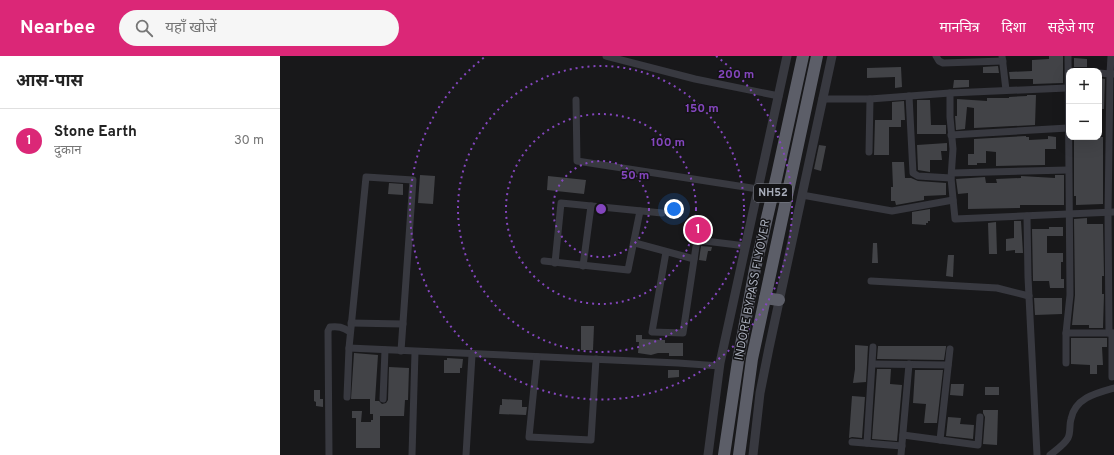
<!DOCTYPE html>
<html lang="hi">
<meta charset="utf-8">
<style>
:root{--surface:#fff;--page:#f6f6f6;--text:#222;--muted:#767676;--line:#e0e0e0;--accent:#db2777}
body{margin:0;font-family:Overpass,"Noto Sans Devanagari",sans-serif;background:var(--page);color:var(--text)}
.controls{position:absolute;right:12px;top:12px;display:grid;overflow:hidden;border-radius:8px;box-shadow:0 4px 16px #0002}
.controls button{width:36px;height:36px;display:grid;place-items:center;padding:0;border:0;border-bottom:1px solid var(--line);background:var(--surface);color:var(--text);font:20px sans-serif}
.you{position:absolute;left:394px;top:153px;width:14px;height:14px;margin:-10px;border:3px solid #fff;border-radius:50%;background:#1a73e8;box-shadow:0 0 0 6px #1a73e833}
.badge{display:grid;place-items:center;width:26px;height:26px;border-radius:50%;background:var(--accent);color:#fff;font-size:13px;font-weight:700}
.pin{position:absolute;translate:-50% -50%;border:2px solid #fff;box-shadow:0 1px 4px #0006}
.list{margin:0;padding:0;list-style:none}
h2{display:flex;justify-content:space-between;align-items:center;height:52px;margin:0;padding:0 16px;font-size:17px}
h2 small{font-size:13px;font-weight:400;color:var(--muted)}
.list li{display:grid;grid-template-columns:26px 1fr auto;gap:12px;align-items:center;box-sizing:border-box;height:64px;padding:0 16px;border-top:1px solid var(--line)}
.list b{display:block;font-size:15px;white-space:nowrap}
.list p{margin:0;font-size:13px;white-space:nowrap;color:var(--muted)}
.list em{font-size:13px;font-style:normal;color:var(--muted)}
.icon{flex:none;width:22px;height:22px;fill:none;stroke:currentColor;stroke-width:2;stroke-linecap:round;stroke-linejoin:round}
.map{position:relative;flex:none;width:834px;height:399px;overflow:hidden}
header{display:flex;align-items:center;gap:24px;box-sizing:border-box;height:56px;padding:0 20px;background:var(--accent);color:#fff}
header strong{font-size:19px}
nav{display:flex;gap:22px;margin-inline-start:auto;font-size:14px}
.search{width:280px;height:36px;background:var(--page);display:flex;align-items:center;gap:10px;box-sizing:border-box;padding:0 14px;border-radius:22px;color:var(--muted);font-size:15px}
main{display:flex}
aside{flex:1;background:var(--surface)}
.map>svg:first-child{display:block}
.building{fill:#424347}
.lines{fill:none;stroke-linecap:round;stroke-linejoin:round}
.minor{stroke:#383940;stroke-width:7}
.tertiary{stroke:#383940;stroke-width:9}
.trunk{stroke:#5c5e68;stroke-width:12}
.ring{fill:none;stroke:#8446be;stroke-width:2;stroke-dasharray:2 4}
.labels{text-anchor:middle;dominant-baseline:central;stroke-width:3;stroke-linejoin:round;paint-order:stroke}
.shield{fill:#131315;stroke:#7c8089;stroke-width:1}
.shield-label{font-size:11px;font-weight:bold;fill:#a9aebb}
.street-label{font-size:12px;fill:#a9aebb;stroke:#131315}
.centre{fill:#8446be;stroke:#131315;stroke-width:2}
.ring-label{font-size:12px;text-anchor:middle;font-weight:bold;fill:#8446be;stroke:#131315;stroke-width:3;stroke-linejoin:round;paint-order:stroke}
</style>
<header>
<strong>Nearbee</strong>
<div class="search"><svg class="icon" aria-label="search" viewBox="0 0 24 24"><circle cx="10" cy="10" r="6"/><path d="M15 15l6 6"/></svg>यहाँ खोजें</div>
<nav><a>मानचित्र</a><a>दिशा</a><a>सहेजे गए</a></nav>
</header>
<main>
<aside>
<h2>आस-पास<small></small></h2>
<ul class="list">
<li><span class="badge">1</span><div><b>Stone Earth</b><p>दुकान</p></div><em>30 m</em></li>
</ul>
</aside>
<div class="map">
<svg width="834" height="399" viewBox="0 0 834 399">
<rect width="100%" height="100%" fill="#18181a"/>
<!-- building -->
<g class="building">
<path d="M769 0H783V27L753 28V23H730L729 16 752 15V4L769 3Z"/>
<path d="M794 2 807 3V11H794Z"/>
<path d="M718 10 719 17H703V11Z"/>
<path d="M621 11 622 31 615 32V21L587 22V12Z"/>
<path d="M819 22 825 23 824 53H819Z"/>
<path d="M674 24H689V31L673 32Z"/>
<path d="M747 39H756L755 69 694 72V52L687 51 685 73 676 74 675 60H677V43L707 45V42H729V41L747 40Z"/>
<path d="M637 44H650L651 69H666V78H637Z"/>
<path d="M624 45 625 64H621V71H609V99H594L595 64H612V46Z"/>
<path d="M746 80V81H749V84L768 83V80L776 81V93H765V109L716 110V96L706 95V107H697V109H688V98H694V83Z"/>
<path d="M794 81H823V148L796 149V140H794Z"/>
<path d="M667 87V95H661L662 104H650V116L638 114 637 89Z"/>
<path d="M539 89 546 90 541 115 534 113Z"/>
<path d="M612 106H624L625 122H631L638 125 666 127V139L644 140V144L616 149 615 145H611V131H613Z"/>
<path d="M140 119 155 120 153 148 138 147Z"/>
<path d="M775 119H784V149H740V152L688 153V137L678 138 676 123 705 121 706 127H717L716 123 741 122V120L775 122Z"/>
<path d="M268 120 306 124 304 138 267 134Z"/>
<path d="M109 127 123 128V139L108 138Z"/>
<path d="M650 153V165H648V167H646V169L632 168V156Z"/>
<path d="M807 162V168H823L824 220H822V238H824L823 272H809V269H792L795 239 794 163Z"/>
<path d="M734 165H741L743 197H735V194L726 195V183L734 182Z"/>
<path d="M716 166 717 198H709L708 167Z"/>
<path d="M769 171H783V180H767V197H783V206H781V223H784V232H770L769 225H753L752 173H769Z"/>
<path d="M593 187H597L598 207H592Z"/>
<path d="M421 190 432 191 431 195H428L426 205 419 204Z"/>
<path d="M668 199H674L673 221 666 220Z"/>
<path d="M754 242H782V258L755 259Z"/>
<path d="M301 270H314L313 294H301Z"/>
<path d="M356 279H362V283L385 284V287H403V300H389V297H378L371 299 358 297 359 286H356Z"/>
<path d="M791 282H827V291H822L823 309H817V318H810V309L791 308Z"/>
<path d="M575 289 588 290 586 326 573 327 575 313Z"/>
<path d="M598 290H666V291L664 304 597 303Z"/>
<path d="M74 297 98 299 95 345H99L102 348 106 347 108 344 109 311 129 312 128 344H125L124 360H100V392H76V362H72V355H82L81 366H91V364H93V358H90V343H71Z"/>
<path d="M167 302 183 303 182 312H180V317H164V304H167Z"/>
<path d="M597 313H611L610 328 622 329 617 385 592 383Z"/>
<path d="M388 314H399V321L388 322Z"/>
<path d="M635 314H663L657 367H644L646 348 633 347Z"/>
<path d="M671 328H684L683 340 670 339Z"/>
<rect x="705" y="331" width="14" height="8"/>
<path d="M34 334H40V343H43V351L36 350V346L34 345Z"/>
<path d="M572 340 585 341 582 382 572 381 569 382Z"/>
<path d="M222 343 242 344V351H247L246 359 219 358 220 349H222Z"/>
<path d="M703 354H718L717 389 703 388 705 361 703 357Z"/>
<path d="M668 361 681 362 680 368 694 369 693 383 666 380Z"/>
</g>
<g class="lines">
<!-- minor -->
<g class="minor">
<path d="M326 0 415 23 499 40"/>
<path d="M656 0 659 5 663 7 723 5"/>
<path d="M722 0 726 34"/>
<path d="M788 0 790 239 786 277H829"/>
<path d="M819 17 830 18 831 0"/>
<path d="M834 18H830L828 157 829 277H834"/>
<path d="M670 37V61L673 93 671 122 675 163 834 156"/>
<path d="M629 40 633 117 638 120 671 122"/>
<path d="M542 43H590L670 37 787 32"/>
<path d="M296 44 297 105 478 133"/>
<path d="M671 79 788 72"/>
<path d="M589 96 590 43"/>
<path d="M672 117 788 114"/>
<path d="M522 139 612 155 673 144"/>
<path d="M747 160 748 221 757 399"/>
<path d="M355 187 414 203"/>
<path d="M386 196 372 276 403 277 417 184 466 190"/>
<path d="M264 205 348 214 360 155"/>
<path d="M275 207 281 147 382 157"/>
<path d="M303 210 311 150"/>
<path d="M591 225 717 232 749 240"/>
<path d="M71 267 123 268"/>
<path d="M69 292 398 307 440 310"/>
<path d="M257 301 249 381 311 384 316 303"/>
<path d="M786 307V277"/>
<path d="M593 308 668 309"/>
<path d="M832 321V277"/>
<path d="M67 341 69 292 86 121 133 124 121 295"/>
<path d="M103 343 105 294"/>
<path d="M623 379 698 389 700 361"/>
<path d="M660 384 670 293"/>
<path d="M572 386 622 390"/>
<path d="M587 387 593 291"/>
<path d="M49 399 48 275 50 271C58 270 63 271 70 276"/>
<path d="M132 399 135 296"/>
<path d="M186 399 192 299"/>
<path d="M621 399 629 308"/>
<path d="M770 399C776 394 784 389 788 382 791 376 789 369 791 363 795 342 816 337 834 332"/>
</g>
<!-- tertiary -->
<g class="tertiary">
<path d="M428 399 440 307 507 0"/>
<path d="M473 399 480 337 489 292 552 0"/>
</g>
<!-- trunk -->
<g class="trunk">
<path d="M485 242 499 244"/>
<path d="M444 399 458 305 475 213 497 119 523 0"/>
<path d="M459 399 472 303 537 0"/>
</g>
</g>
<!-- distance rings -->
<g class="ring">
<circle cx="321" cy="153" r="48"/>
<circle cx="321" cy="153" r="95"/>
<circle cx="321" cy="153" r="143"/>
<path d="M436 0A191 191 0 1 1 206 0"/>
</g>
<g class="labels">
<!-- shield labels -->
<rect class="shield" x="474" y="128" width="38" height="18" rx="3"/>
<g class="shield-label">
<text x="493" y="137">NH52</text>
</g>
<!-- street labels -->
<g class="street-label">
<text transform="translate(473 234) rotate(-79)">INDORE BYPASS FLYOVER</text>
</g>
</g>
<circle cx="321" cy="153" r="6" class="centre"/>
<g class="ring-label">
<text x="456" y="22">200 m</text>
<text x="422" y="56">150 m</text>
<text x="388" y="90">100 m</text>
<text x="355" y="123">50 m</text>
</g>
</svg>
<div class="controls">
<button>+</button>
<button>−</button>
</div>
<div class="you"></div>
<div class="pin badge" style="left:418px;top:174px">1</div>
</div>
</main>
